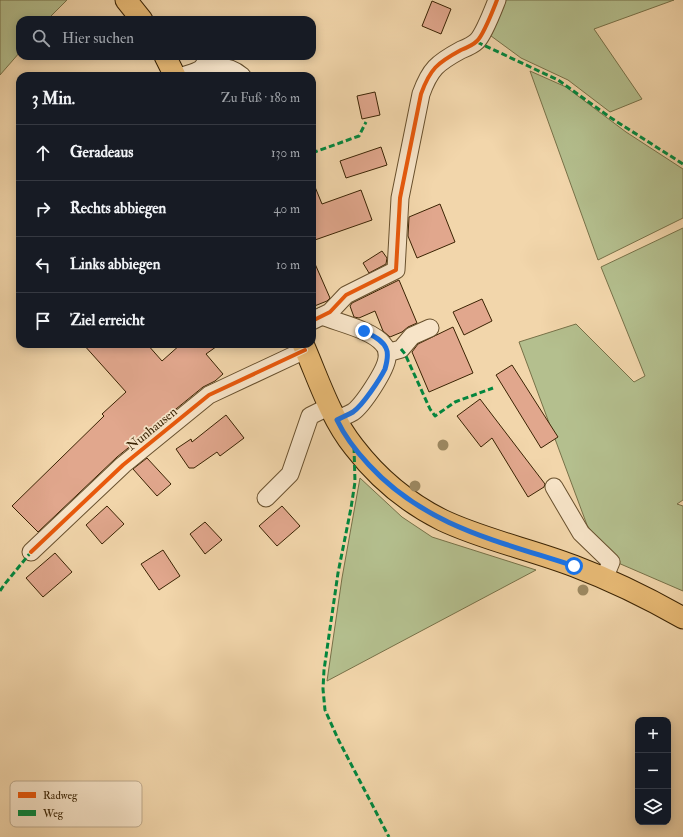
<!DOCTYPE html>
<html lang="de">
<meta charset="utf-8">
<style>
:root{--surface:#171b24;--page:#20242c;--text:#f1f3f6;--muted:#9ea1a6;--line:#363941}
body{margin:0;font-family:"IM FELL Double Pica",serif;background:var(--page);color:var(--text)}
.controls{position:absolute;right:12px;bottom:12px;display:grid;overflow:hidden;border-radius:8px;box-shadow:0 2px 10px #0003}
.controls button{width:36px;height:36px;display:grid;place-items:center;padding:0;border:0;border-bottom:1px solid var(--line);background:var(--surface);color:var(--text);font:20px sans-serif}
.stop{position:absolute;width:12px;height:12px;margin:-9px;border:3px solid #1a73e8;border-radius:50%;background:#fff}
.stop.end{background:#1a73e8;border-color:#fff;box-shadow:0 1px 4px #0008}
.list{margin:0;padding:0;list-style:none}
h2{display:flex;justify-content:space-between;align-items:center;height:52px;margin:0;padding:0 16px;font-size:17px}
h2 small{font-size:13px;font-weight:400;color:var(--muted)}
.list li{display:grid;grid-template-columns:26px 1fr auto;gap:12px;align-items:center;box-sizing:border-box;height:56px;padding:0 16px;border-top:1px solid var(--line)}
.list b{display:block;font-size:15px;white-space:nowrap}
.list em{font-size:13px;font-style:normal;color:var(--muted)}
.icon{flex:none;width:22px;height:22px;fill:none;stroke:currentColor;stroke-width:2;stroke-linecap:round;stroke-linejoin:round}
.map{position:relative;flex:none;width:683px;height:837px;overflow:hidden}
.search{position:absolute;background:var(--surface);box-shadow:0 2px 10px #0003;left:16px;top:16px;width:300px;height:44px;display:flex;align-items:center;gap:10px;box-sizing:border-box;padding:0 14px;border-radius:12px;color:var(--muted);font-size:15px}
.panel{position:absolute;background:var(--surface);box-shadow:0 2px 10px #0003;left:16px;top:72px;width:300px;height:276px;border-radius:12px}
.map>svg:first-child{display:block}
.green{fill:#b4bf8e;stroke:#777148}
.building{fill:#e1a78d;stroke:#3a2303}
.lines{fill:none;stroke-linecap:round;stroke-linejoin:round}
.minor-casing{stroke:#68502d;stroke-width:19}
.major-casing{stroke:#3a2303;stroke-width:23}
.minor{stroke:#f7e4c8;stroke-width:17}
.major{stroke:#e9bb76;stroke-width:21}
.quiet{stroke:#00873e;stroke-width:3;stroke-dasharray:6 3;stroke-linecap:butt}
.cycleway-casing{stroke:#f7e4c8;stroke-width:6}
.cycleway{stroke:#e8590c;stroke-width:4}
.tree{fill:#9d8962}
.route{stroke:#1a73e8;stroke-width:5}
.labels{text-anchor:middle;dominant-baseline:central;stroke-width:3.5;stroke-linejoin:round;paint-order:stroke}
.street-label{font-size:13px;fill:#3a2303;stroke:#f7e4c8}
.key{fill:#f7e4c8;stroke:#beaa8d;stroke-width:1}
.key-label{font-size:11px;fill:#3a2303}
</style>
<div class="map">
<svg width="683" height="837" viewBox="0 0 683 837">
<rect width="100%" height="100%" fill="#f2d6ab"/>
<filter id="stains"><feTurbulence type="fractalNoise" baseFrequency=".005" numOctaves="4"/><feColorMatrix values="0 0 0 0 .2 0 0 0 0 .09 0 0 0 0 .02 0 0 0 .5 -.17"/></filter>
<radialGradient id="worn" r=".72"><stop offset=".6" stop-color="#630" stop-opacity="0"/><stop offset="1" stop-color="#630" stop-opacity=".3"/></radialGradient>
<!-- green -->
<g class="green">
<path d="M0 0H67L47 20H20V52L0 75Z"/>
<path d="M503 0H674L594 29 642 99 610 112 568 80 521 58 487 33Z"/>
<path d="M530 71 566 87 626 132 683 169V218L598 260Z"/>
<path d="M683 228V500L677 504 683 506V591L609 559 587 525 519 342 576 324 634 382 645 376 601 267Z"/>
<path d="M360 478 402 517 432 537 536 570 327 681 342 578Z"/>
</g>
<!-- building -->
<g class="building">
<path d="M432 1 451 9 441 34 422 26Z"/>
<path d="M375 92 380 115 362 119 357 96Z"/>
<path d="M381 147 387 165 346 178 340 161Z"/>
<path d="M312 182H313L322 204 361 190 372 220 312 241Z"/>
<path d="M440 204 455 242 417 258 408 236 409 217Z"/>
<path d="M382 251 387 258 386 264 369 273 363 263Z"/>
<path d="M312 257 330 298 327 301 312 307Z"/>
<path d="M399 280 417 323 408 327 402 332 390 337 383 331 375 311 359 318 354 317 350 306 352 303Z"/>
<path d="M482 299 492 321 464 335 453 312Z"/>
<path d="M453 327 473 373 429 392 412 352 418 344Z"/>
<path d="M83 344H147L162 361 181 344H220L206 354 223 374 215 381 203 387 117 457 38 532 12 506 104 416 102 414 126 392Z"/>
<path d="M512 365 558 437 541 448 496 375Z"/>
<path d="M480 399 545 484 544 487 528 497 492 438 481 447 457 416Z"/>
<path d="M226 415 244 438 220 456 217 452 194 468H189L176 449 191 439 192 442Z"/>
<path d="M147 458 171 484 157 496 133 469Z"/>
<path d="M107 506 124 524 102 544 86 525Z"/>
<path d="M282 506 300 526 277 546 259 526Z"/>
<path d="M205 522 222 540 205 554 190 534Z"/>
<path d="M163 550 180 576 159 590 141 564Z"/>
<path d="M55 553 72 572 43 597 26 578Z"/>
</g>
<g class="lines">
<defs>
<g id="minor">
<path d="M203 68C217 65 230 66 242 76"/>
<path d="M183 76C193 72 206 71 206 58"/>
<path d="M322 316C339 323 372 330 383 344 387 348 388 353 387 358 386 370 363 405 353 412 348 415 342 417 337 420"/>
<path d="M312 321 330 312 346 295 396 270 400 198 421 94C430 69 437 63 461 50 466 48 473 45 477 41 484 34 493 10 497 0"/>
<path d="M387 353 401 349 412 336 430 328"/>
<path d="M554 487 581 533 611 562 604 579"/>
<path d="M266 498 290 474 310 416 330 406"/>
<path d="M31 552 123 465 209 395 305 350"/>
</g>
<g id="major">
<path d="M126 0 142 20"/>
<path d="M165 56 175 76"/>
<path d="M303 344C318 378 330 417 354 447 377 477 408 503 442 520 484 540 530 549 574 566 611 580 648 598 683 618"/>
</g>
</defs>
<!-- minor casing -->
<use href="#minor" class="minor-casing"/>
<!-- major casing -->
<use href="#major" class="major-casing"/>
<!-- minor -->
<use href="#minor" class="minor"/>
<!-- major -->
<use href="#major" class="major"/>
<!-- quiet -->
<g class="quiet">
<path d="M73 18 75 20"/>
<path d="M477 42 558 80 611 118 683 164"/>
<path d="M312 153 359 136 366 122"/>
<path d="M401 349 405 354 430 409 435 416 455 402 493 388"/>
<path d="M354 447 355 482 351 508 338 573 324 670 323 689 325 710 339 741 389 837"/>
<path d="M0 591 4 585 31 552"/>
</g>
<defs>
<g id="cycleway">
<path d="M312 321 330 312 346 295 396 270 400 198 421 94C430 69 437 63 461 50 466 48 473 45 477 41 484 34 493 10 497 0"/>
<path d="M31 552 123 465 209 395 305 350"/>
</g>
</defs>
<!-- cycleway casing -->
<use href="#cycleway" class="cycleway-casing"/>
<!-- cycleway -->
<use href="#cycleway" class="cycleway"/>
</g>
<!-- trees -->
<g class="tree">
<circle cx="443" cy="445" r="5.5"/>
<circle cx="415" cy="486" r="5.5"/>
<circle cx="583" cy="590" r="5.5"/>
</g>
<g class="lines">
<!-- route -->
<path class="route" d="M364 331C371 335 382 339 386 348 389 354 387 362 385 369 380 379 363 405 353 412 348 415 342 417 337 420 345 437 356 451 369 465 425 526 498 541 574 566"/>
</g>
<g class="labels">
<!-- street labels -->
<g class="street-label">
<text transform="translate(152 429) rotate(-39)">Nunhausen</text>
</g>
</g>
<!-- legend -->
<rect x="10" y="781" width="132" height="46" rx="6" class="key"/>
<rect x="18" y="792" width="18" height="6" fill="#e8590c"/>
<rect x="18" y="810" width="18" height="6" fill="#00873e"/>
<g class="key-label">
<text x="43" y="799">Radweg</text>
<text x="43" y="817">Weg</text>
</g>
<rect width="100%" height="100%" filter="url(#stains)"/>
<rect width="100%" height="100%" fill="url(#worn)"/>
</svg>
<div class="controls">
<button>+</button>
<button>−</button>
<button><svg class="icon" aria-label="layers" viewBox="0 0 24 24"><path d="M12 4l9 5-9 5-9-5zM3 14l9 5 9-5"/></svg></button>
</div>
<div class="stop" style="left:574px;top:566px"></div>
<div class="stop end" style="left:364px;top:331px"></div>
<div class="search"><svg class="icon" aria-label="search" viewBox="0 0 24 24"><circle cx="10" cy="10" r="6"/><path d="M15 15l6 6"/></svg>Hier suchen</div>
<section class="panel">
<h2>3 Min.<small>Zu Fuß · 180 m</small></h2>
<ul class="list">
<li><svg class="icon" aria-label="ahead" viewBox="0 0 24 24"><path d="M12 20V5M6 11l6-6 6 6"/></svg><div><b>Geradeaus</b></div><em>130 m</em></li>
<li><svg class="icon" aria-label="right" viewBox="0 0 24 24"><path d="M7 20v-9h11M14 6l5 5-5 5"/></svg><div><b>Rechts abbiegen</b></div><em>40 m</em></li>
<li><svg class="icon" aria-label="left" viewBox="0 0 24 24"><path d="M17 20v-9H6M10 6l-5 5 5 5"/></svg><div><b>Links abbiegen</b></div><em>10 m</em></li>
<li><svg class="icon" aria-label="arrive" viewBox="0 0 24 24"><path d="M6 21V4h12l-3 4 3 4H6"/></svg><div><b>Ziel erreicht</b></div></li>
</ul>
</section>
</div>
